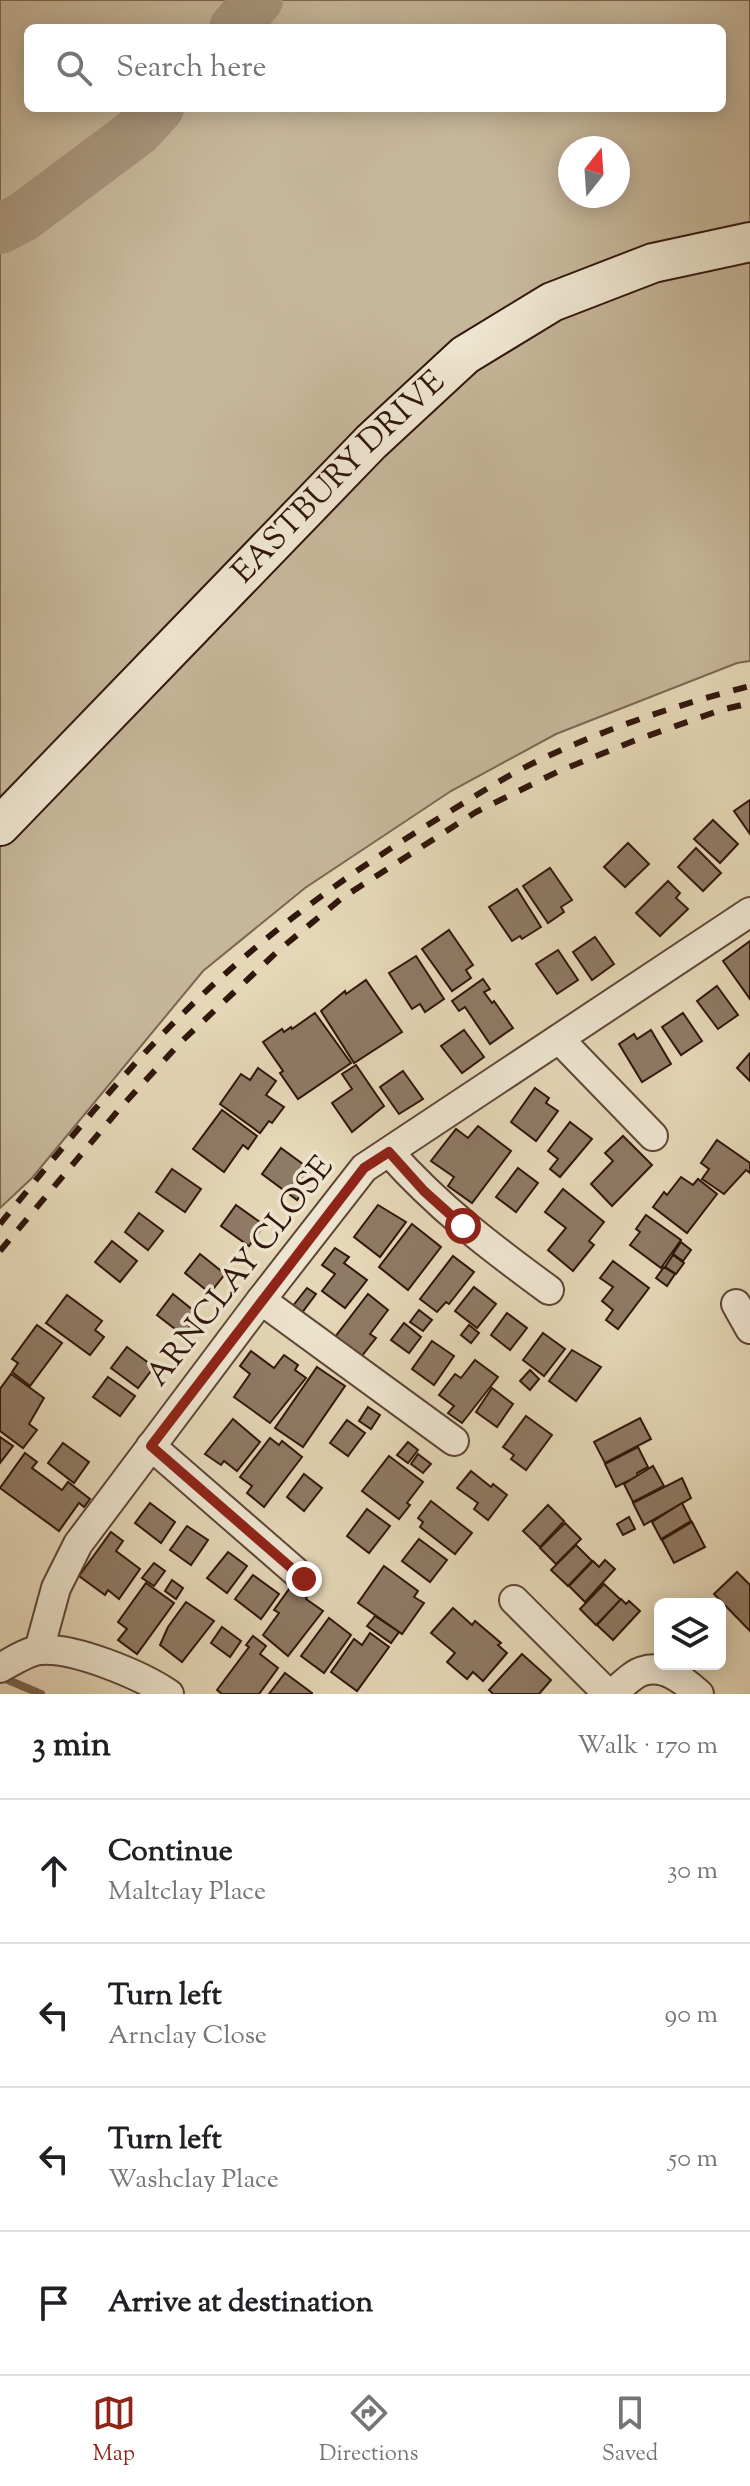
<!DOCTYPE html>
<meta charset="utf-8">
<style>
:root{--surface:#fff;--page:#f2f2f2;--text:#202124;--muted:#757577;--line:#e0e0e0;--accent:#8f2418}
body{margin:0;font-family:"Sorts Mill Goudy",serif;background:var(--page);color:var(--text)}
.controls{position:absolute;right:24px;bottom:24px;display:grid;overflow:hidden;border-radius:12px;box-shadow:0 4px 20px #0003}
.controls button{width:72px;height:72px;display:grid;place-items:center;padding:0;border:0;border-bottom:2px solid var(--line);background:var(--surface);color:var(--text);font:40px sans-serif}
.compass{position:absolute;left:558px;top:136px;width:72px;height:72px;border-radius:50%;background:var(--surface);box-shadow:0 4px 20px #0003;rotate:17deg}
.stop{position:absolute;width:24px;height:24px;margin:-18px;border:6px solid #8f2418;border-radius:50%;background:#fff}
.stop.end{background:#8f2418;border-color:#fff;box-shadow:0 2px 8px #0008}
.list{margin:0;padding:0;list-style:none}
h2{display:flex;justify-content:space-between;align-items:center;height:104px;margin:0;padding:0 32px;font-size:34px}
h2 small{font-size:26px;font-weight:400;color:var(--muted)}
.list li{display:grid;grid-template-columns:52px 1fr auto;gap:24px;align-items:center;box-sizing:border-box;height:144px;padding:0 32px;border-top:2px solid var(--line)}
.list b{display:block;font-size:30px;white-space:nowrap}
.list p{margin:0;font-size:26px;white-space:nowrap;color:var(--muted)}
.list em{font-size:26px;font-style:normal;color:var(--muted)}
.icon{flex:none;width:44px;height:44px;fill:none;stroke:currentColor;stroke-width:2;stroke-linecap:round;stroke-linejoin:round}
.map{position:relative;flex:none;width:750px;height:1694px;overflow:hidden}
.search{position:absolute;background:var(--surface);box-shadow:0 4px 20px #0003;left:24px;right:24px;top:24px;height:88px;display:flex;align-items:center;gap:20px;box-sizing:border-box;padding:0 28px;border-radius:12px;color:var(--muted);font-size:30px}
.sheet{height:680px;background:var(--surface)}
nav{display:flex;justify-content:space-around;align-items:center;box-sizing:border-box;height:112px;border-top:2px solid var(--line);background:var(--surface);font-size:22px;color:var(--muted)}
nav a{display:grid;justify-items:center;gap:4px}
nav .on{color:var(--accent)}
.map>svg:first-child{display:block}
.green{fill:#c6b69a;stroke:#7c6653;stroke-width:2;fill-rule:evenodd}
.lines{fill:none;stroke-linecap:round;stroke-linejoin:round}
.stream{stroke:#786250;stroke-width:8}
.river{stroke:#a8957d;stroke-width:50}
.building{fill:#8f7a65;stroke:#31160c;stroke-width:2}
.street-casing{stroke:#5e4637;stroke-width:32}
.secondary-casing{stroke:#31160c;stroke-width:42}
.street{stroke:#eee5d0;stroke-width:28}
.secondary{stroke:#eee5d0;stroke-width:38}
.rail{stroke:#31160c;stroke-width:6;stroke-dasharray:14 14;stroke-linecap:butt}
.route{stroke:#8f2418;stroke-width:10}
.labels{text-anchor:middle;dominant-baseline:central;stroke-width:7;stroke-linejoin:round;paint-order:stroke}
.street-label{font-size:32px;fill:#31160c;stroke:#eee5d0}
</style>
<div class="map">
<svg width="750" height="1694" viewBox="0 0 750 1694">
<rect width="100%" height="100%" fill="#e5d7b7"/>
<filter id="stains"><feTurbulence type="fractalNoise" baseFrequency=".0025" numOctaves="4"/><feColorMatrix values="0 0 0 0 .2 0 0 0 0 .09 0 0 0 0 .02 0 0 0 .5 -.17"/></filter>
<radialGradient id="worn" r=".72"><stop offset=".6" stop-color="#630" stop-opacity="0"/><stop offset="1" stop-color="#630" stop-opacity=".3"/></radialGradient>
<!-- green -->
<path class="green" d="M0 0H750V661L737 663 556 734 451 791 305 888 203 971 32 1178 0 1208ZM28 28H722V108H28ZM570 148H618V196H570Z"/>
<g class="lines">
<!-- stream -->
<path class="stream" d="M1 1677 41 1694"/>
<!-- river -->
<g class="river">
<path d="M234 28 258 0"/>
<path d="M0 229 23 217 138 131 159 108"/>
</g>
</g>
<!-- building -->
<g class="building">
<path d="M750 800V834L734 811Z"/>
<path d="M713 820 738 844 720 863 694 839Z"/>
<path d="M628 843 649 864 625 887 604 867Z"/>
<path d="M696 848 721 873 703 891 678 867Z"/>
<path d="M550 868 572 900 561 907 564 912 548 923 523 886Z"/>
<path d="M668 881 680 893 676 898 688 909 660 936 636 913Z"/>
<path d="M517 889 541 927 522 939 520 936 512 941 489 907Z"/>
<path d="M449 930 473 965 466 970 471 978 452 991 422 949Z"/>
<path d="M595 937 614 964 592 980 573 952Z"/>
<path d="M750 941V999L723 961Z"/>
<path d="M558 950 578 980 557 994 536 964Z"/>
<path d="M416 956 444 999 425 1012 420 1004 412 1009 389 973Z"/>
<path d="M483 979 490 989 484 992 492 1003 494 1001 513 1028 490 1044 465 1007 459 1011 452 1001Z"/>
<path d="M366 980 402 1032 354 1063 321 1011 345 991 346 994Z"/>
<path d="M717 986 738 1015 718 1029 697 1001Z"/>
<path d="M315 1013 351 1063 298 1099 280 1073 283 1071 263 1042 282 1029 284 1032 291 1027 292 1029Z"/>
<path d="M683 1013 702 1041 681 1055 662 1027Z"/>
<path d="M464 1030 484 1057 462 1073 441 1046Z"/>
<path d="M651 1030 671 1064 642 1082 619 1044 634 1034 637 1039Z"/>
<path d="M750 1053V1081L737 1068Z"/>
<path d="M356 1065 384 1106 352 1132 332 1103 352 1089 342 1074Z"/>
<path d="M258 1068 276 1081 266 1095 284 1107 272 1123 269 1121 260 1133 220 1104 241 1074 250 1080Z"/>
<path d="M403 1071 423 1099 399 1114 380 1087Z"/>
<path d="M535 1088 549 1098 546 1103 558 1111 536 1141 511 1122Z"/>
<path d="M222 1110 257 1136 248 1149 243 1145 224 1172 193 1149Z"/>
<path d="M570 1122 592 1139 560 1177 550 1169 558 1159 548 1151Z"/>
<path d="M478 1126 511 1151 472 1203 448 1186 454 1177 431 1161 456 1129 468 1138Z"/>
<path d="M623 1136 652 1165 612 1206 591 1184 613 1161 605 1153Z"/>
<path d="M717 1140 750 1163V1173L746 1170 724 1194 702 1179 709 1169 701 1163Z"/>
<path d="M281 1148 311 1170 303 1182 308 1185 297 1200 262 1174Z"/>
<path d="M518 1168 538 1183 516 1212 496 1197Z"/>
<path d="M172 1169 201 1189 185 1212 156 1192Z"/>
<path d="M681 1177 693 1185 698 1179 717 1194 687 1233 653 1207 664 1192 667 1195Z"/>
<path d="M563 1189 604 1222 589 1241 594 1245 573 1271 548 1250 566 1228 545 1212Z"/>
<path d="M236 1205 264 1225 249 1246 221 1226Z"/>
<path d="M378 1205 406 1222 380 1257 354 1237Z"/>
<path d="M139 1213 163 1231 148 1250 125 1232Z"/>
<path d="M646 1215 681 1240 661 1268 630 1245 640 1232 636 1229Z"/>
<path d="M412 1224 441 1247 408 1290 379 1267Z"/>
<path d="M112 1241 137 1261 120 1282 95 1262Z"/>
<path d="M681 1242 691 1250 683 1261 673 1254Z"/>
<path d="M335 1248 349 1257 344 1263 367 1280 345 1308 322 1291 335 1274 322 1265Z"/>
<path d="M200 1254 225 1274 210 1293 185 1273Z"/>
<path d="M673 1255 684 1263 676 1274 665 1267Z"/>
<path d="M453 1256 474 1272 449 1304 446 1302 437 1312 420 1299Z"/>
<path d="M613 1261 649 1288 618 1329 606 1320 613 1310 602 1301 613 1287 600 1278Z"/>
<path d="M664 1267 675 1274 667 1286 656 1278Z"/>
<path d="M474 1287 496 1304 477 1328 455 1311Z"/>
<path d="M307 1288 316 1294 301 1314 292 1307Z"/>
<path d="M173 1294 199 1315 183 1335 157 1315Z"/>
<path d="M368 1294 388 1310 370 1334 376 1338 361 1357 335 1337Z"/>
<path d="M67 1295 102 1321 95 1330 104 1337 90 1355 46 1323Z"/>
<path d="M419 1310 432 1320 423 1331 410 1322Z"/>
<path d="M507 1313 527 1328 510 1350 491 1335Z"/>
<path d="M404 1323 421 1337 409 1353 391 1340Z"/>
<path d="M37 1325 62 1343 30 1386 12 1372 18 1363 12 1359Z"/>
<path d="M469 1325 479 1333 471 1343 461 1335Z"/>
<path d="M543 1333 565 1349 544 1376 523 1360Z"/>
<path d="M432 1341 454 1356 434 1385 412 1369Z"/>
<path d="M127 1347 154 1367 138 1388 111 1368Z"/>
<path d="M572 1350 601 1367 576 1401 549 1381Z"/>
<path d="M251 1351 274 1368 284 1355 298 1365 295 1370 306 1378 270 1423 234 1397 250 1374 240 1366Z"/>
<path d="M475 1360 498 1377 462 1423 448 1413 454 1406 439 1395 455 1374 461 1378Z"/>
<path d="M317 1367 345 1386 303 1447 275 1428Z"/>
<path d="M530 1370 539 1379 530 1390 520 1381Z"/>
<path d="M11 1374 44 1398 29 1424 37 1430 23 1448 0 1431V1389Z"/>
<path d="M108 1377 135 1396 120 1416 93 1397Z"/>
<path d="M492 1388 513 1404 497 1427 476 1412Z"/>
<path d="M368 1407 380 1415 371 1429 359 1421Z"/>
<path d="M526 1416 552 1435 526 1470 511 1459 514 1455 503 1447Z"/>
<path d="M640 1418 651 1439 605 1463 594 1442Z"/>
<path d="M233 1419 260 1442 237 1471 224 1461 221 1465 205 1454Z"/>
<path d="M347 1420 365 1433 348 1456 330 1443Z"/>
<path d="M0 1437 13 1446 0 1463Z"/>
<path d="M270 1438 279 1445 282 1441 302 1457 264 1507 247 1493 252 1486 240 1477Z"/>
<path d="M408 1442 418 1450 408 1463 397 1455Z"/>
<path d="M63 1443 89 1462 74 1483 48 1463Z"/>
<path d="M638 1447 648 1467 637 1473 638 1476 616 1487 605 1464Z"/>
<path d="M25 1453 37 1462 32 1468 62 1490 68 1482 90 1499 84 1507 79 1503 59 1531 0 1488Z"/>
<path d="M418 1454 431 1464 423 1473 411 1464Z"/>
<path d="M389 1456 423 1482 407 1503 410 1505 399 1519 362 1491Z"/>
<path d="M653 1466 664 1486 633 1502 624 1484Z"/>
<path d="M471 1471 491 1487 493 1484 507 1495 488 1520 474 1509 478 1503 457 1488Z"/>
<path d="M304 1474 322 1488 304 1511 287 1497Z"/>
<path d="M682 1478 691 1498 644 1525 633 1503Z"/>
<path d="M431 1501 472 1533 455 1554 420 1527 423 1522 418 1518Z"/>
<path d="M150 1503 175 1522 161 1543 135 1523Z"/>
<path d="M682 1503 691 1521 661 1539 652 1522Z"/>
<path d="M548 1505 564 1521 540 1547 523 1531Z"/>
<path d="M367 1509 390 1526 369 1553 347 1536Z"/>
<path d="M629 1517 635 1529 623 1535 617 1524Z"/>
<path d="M692 1522 705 1547 674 1563 662 1540Z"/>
<path d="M565 1523 581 1539 556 1564 540 1548Z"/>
<path d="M187 1526 208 1540 191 1565 170 1550Z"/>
<path d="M111 1532 123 1541 116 1551 140 1569 119 1599 108 1590 105 1595 79 1576Z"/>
<path d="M419 1539 447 1560 430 1582 402 1561Z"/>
<path d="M576 1545 592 1561 568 1586 551 1570Z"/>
<path d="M228 1552 247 1566 227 1593 207 1578Z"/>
<path d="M605 1560 615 1569 585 1602 569 1586 593 1561 599 1567Z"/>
<path d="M154 1563 165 1571 154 1586 142 1578Z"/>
<path d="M384 1566 418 1591 414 1597 424 1603 402 1634 358 1603Z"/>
<path d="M737 1572 750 1585V1631L714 1594Z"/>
<path d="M253 1575 279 1594 261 1619 235 1599Z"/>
<path d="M297 1578 311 1589 306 1599 323 1611 288 1656 263 1635 279 1613 274 1610Z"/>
<path d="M172 1580 183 1588 176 1599 165 1591Z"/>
<path d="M146 1583 174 1603 137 1654 118 1640 127 1629 118 1622Z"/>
<path d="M604 1584 621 1600 596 1625 580 1609Z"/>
<path d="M621 1599 626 1604 629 1601 640 1611 613 1640 597 1625Z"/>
<path d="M186 1602 214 1621 182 1662 160 1645 168 1627Z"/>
<path d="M453 1608 472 1625 475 1621 501 1643 498 1645 507 1653 483 1681 473 1672 467 1679 447 1662 455 1653 431 1633Z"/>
<path d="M375 1616 399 1632 391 1643 367 1626Z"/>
<path d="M329 1618 351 1635 324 1673 301 1656Z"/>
<path d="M222 1627 241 1641 230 1657 211 1643Z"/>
<path d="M370 1633 389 1647 357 1691 331 1672 354 1639 362 1645Z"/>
<path d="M253 1636 266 1646 260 1654 278 1668 259 1694H222L217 1690 249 1647 246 1645Z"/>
<path d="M522 1654 551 1680 539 1694H493L489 1690Z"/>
<path d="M285 1673 312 1693V1694H269Z"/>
</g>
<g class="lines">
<defs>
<g id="street">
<path d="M559 1039 653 1136"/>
<path d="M389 1152C439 1208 489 1246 549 1290"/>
<path d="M261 1300 454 1441"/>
<path d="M736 1304 750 1329"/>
<path d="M151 1446 304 1579"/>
<path d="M514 1600 608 1694"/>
<path d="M39 1650 56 1588 78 1544 261 1300 364 1168 750 912"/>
<path d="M0 1668C11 1662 28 1651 40 1650 74 1647 141 1675 169 1694"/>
<path d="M612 1694C621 1687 632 1674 643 1671 665 1664 684 1681 699 1694"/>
</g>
<g id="secondary">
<path id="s1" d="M0 826 371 442 465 355 552 302 653 263 750 242"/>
</g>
</defs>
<!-- street casing -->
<use href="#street" class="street-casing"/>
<!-- secondary casing -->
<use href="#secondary" class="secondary-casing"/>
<!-- street -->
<use href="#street" class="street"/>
<!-- secondary -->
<use href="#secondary" class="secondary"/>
<!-- rail -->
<g class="rail">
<path d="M0 1224C64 1146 128 1065 201 996 275 926 356 868 444 815 477 795 509 774 544 758 610 727 680 704 750 686"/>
<path d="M0 1251 121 1107 182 1041 279 950 342 898 476 812 557 772 636 740 721 710 750 703"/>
</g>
</g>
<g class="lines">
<!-- route -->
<path class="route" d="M304 1579 151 1446 364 1168 389 1152 424 1191 463 1226"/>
</g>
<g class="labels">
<!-- street labels -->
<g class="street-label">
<text stroke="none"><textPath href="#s1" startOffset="486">EASTBURY DRIVE</textPath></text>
<text transform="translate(241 1272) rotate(-52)">ARNCLAY CLOSE</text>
</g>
</g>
<rect width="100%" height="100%" filter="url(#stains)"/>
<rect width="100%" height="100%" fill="url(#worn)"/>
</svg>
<div class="controls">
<button><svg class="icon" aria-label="layers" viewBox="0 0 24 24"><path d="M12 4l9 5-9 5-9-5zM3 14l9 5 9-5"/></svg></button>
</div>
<svg class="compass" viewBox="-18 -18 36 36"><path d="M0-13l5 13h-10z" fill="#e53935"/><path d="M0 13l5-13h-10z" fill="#757577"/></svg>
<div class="stop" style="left:463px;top:1226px"></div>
<div class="stop end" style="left:304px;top:1579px"></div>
<div class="search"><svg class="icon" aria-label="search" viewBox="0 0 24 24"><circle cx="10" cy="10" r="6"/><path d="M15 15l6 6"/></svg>Search here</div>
</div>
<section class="sheet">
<h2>3 min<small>Walk · 170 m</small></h2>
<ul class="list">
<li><svg class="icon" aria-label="ahead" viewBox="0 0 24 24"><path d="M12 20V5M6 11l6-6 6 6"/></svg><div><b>Continue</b><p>Maltclay Place</p></div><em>30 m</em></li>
<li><svg class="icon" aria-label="left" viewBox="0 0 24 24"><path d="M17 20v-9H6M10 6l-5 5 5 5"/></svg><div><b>Turn left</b><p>Arnclay Close</p></div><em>90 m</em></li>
<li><svg class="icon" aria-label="left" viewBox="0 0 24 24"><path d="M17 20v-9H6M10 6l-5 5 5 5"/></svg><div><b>Turn left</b><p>Washclay Place</p></div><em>50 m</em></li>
<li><svg class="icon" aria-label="arrive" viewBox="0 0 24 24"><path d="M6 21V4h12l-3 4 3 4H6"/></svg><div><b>Arrive at destination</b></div></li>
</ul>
</section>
<nav>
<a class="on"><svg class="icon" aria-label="map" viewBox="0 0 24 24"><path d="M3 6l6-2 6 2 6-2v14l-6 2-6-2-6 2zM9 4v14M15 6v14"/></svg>Map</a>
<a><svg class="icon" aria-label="directions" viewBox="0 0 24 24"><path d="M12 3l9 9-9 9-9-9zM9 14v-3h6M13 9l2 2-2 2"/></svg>Directions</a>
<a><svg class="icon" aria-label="saved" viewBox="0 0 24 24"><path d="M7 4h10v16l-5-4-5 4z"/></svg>Saved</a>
</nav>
